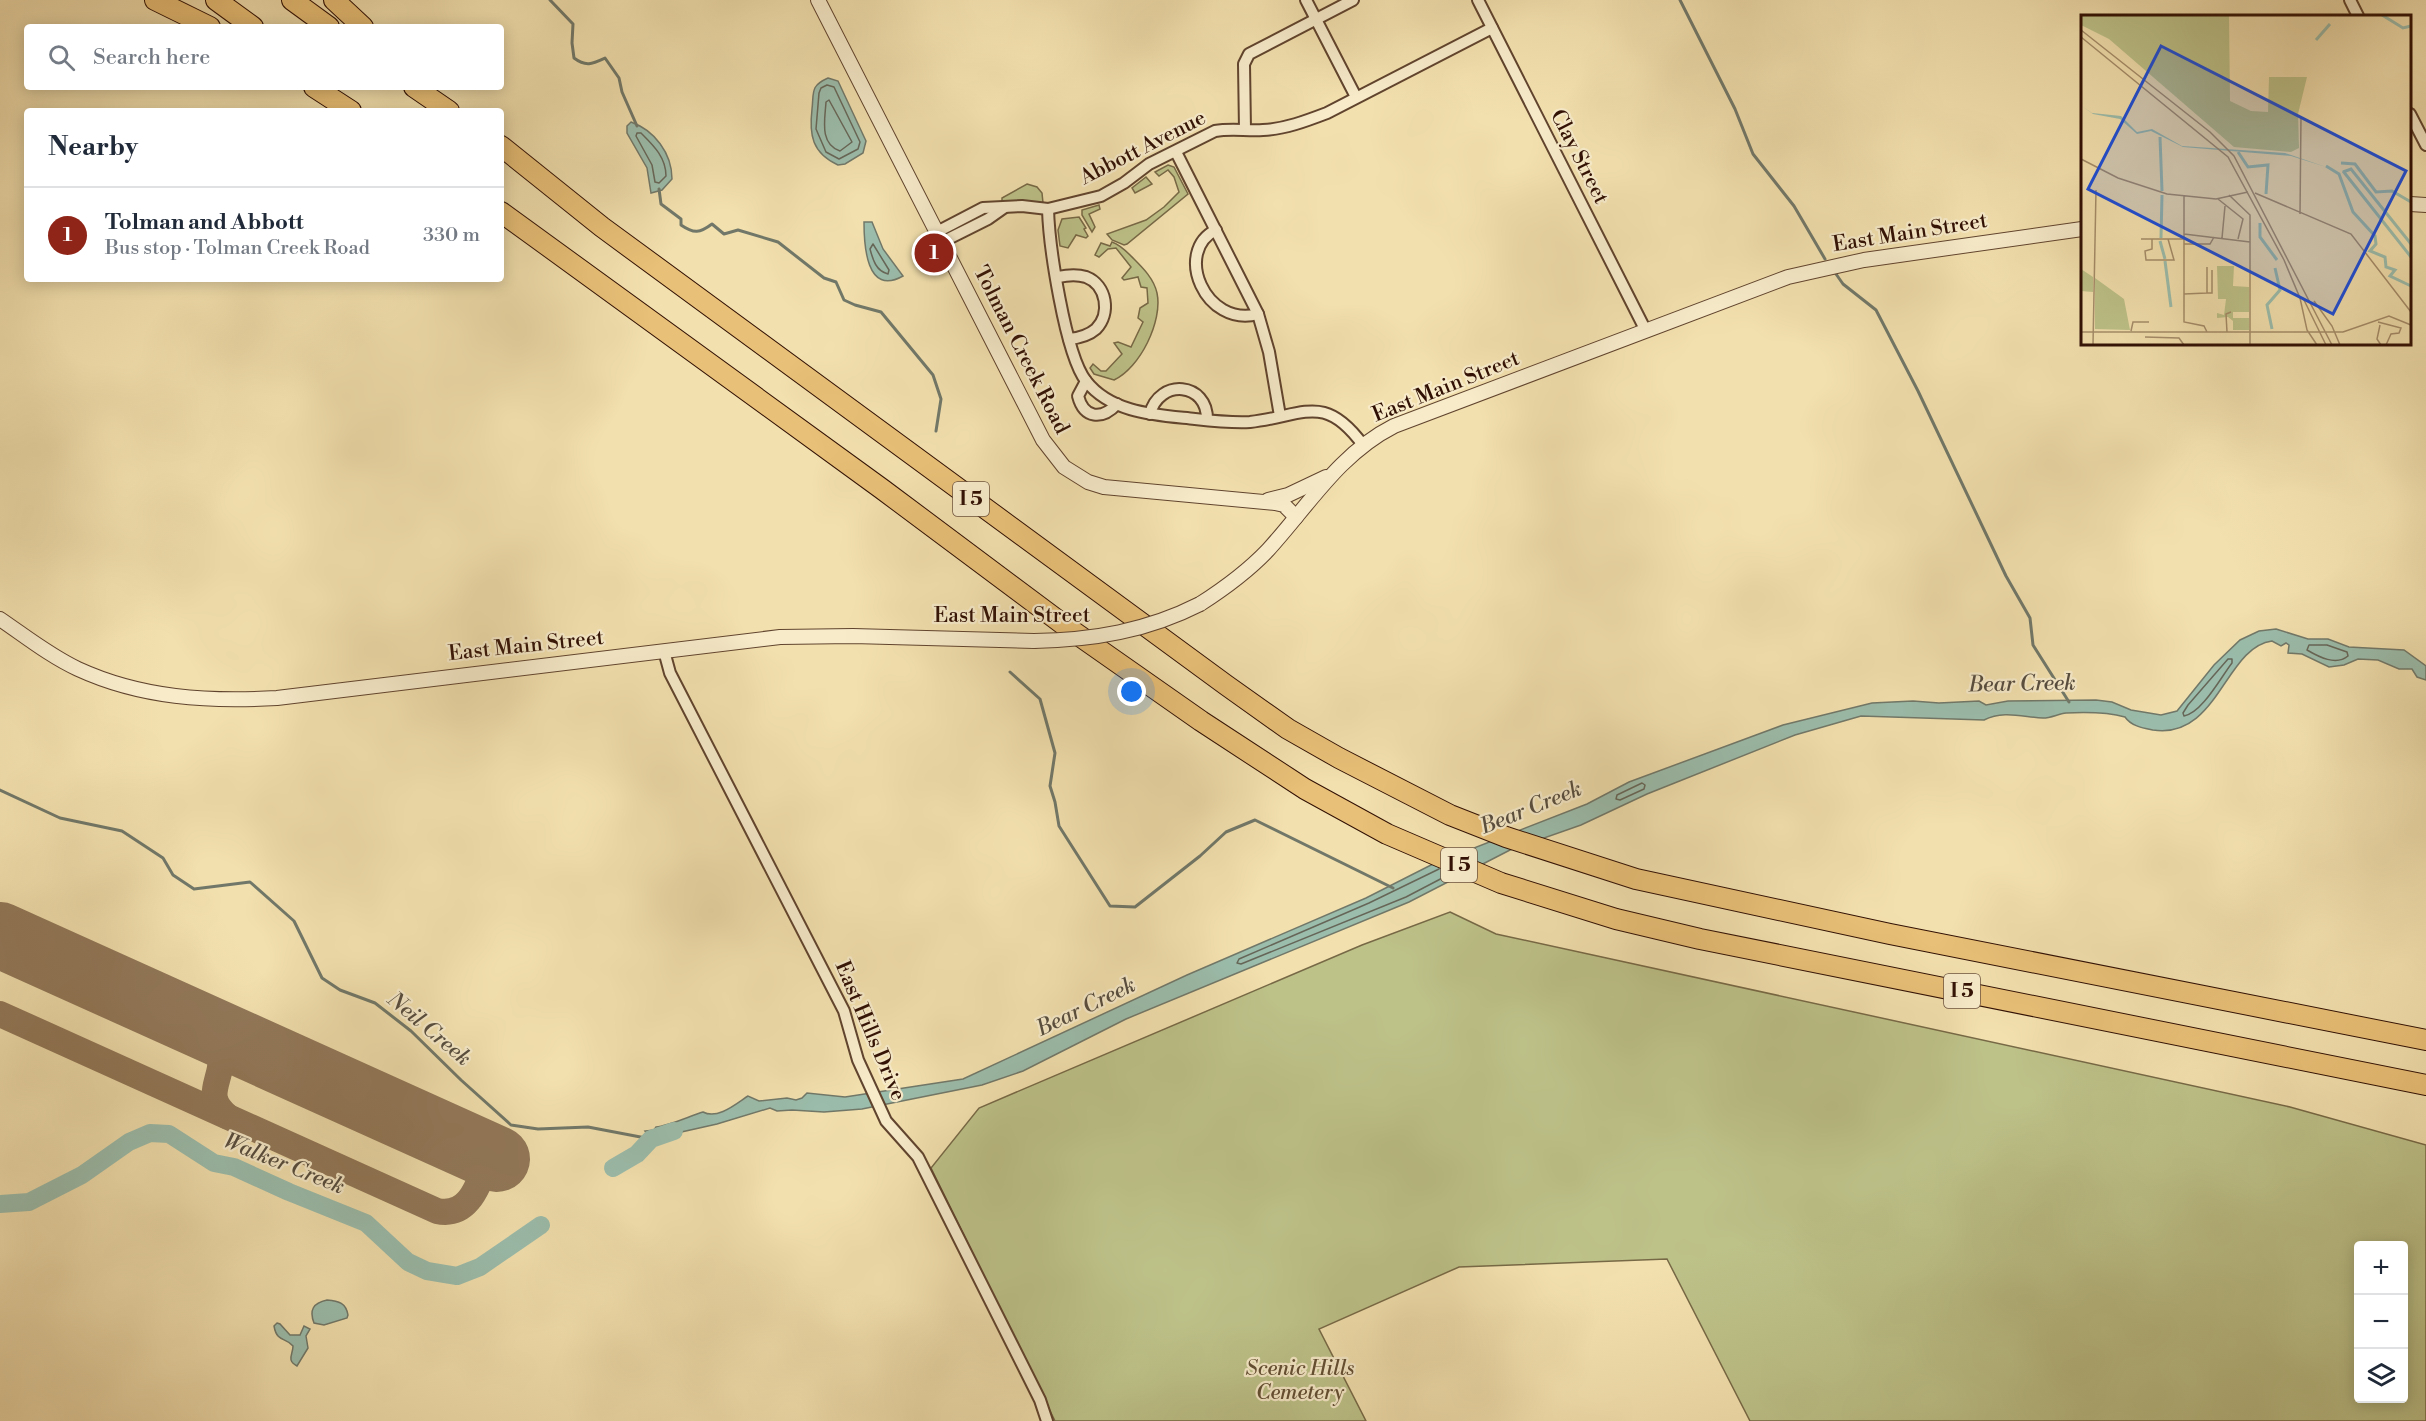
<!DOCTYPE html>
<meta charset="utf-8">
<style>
:root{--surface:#fff;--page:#f2f2f3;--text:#1f2937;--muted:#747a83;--line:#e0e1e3;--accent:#8f2418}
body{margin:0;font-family:"Libre Bodoni",serif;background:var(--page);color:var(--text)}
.controls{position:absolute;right:18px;bottom:18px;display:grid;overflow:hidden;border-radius:6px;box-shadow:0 3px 15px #0003}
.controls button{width:54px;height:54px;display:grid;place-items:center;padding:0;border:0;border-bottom:2px solid var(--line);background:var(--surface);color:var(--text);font:30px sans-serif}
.you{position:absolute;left:1132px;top:692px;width:21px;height:21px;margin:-15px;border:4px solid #fff;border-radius:50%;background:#1a73e8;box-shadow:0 0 0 9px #1a73e833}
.badge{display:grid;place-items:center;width:39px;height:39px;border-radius:50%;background:var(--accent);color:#fff;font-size:20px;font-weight:700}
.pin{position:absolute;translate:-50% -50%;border:3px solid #fff;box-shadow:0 2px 6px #0006}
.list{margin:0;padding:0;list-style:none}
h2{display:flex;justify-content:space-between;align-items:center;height:78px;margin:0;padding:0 24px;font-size:26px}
h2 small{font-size:20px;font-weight:400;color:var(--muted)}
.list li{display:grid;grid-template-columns:39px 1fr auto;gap:18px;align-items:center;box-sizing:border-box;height:96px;padding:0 24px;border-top:2px solid var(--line)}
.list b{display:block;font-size:22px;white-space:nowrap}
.list p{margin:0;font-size:20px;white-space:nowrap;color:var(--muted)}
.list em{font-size:20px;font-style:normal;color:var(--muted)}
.icon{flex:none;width:33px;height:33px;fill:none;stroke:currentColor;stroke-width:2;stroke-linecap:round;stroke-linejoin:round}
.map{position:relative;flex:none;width:2426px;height:1421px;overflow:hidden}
.search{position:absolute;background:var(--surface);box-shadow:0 3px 15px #0003;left:24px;top:24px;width:480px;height:66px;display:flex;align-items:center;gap:15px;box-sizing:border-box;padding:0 21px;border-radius:6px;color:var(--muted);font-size:22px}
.panel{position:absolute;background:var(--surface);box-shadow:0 3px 15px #0003;left:24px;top:108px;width:480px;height:174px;border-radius:6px}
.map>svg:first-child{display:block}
.green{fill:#bdc289;stroke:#776946;stroke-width:1.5;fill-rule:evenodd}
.water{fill:#9bbdac;stroke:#717869;stroke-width:1.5}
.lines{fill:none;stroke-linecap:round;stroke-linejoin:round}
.shore{stroke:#666658;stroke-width:1.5}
.stream{stroke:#717869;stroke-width:3}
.river{stroke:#9bbdac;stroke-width:18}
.taxiway{stroke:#927859;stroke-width:26}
.runway{stroke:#927859;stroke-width:66}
.minor-casing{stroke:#61442e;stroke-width:14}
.tertiary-casing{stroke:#61442e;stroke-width:16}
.motorway-casing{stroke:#311004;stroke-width:22}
.minor{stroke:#f7ebca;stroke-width:10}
.tertiary{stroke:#f7ebca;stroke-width:14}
.motorway{stroke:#e9c077;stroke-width:20}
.tertiary-bridge-casing{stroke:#61442e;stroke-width:16;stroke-linecap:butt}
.tertiary-bridge{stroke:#f7ebca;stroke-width:14}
.labels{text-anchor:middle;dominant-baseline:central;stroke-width:4.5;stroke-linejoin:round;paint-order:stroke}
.shield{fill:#f7ebca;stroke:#6c523f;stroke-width:1.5}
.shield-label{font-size:20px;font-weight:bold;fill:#311004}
.street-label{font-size:21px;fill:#311004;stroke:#f7ebca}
.park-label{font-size:21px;font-style:italic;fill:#624e33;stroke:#f7ebca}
.water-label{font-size:22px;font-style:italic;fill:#564d3f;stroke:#f7ebca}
.inset-river{fill:none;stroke:#9bbdac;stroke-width:3}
.inset-road{fill:none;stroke:#a58d6a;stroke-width:1.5}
.view{fill:#1d4ed8;fill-opacity:0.15;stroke:#1d4ed8;stroke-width:3}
.inset-edge{fill:none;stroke:#311004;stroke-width:3}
</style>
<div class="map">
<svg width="2426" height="1421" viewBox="0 0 2426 1421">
<rect width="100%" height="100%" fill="#f2e0ae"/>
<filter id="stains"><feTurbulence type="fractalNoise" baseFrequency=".00333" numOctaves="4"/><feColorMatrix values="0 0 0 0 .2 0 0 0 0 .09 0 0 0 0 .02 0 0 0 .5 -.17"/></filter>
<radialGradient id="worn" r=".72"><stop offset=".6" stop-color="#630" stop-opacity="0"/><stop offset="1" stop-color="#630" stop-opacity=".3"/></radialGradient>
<!-- green -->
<g class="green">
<path d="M1168 165 1174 167 1188 194 1127 244 1124 245 1112 240 1107 234 1146 220 1164 207 1179 192 1174 177 1168 170 1159 176 1155 172Z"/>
<path d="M1146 177 1152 184 1135 193 1132 188Z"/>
<path d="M1027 184 1037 187 1042 193 1043 203 1002 201V198Z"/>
<path d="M1099 205 1100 209 1089 214 1095 227 1092 232 1082 215V210Z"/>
<path d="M1079 217 1086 228 1084 229 1088 236 1086 238 1076 235 1068 248 1060 246 1058 230 1062 219Z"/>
<path d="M1112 242C1121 245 1127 252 1134 259 1143 268 1154 279 1157 293 1163 321 1140 368 1114 380L1094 374 1090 368 1093 364 1101 371H1106L1122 354 1114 343 1118 342 1131 347 1143 322 1138 318 1140 308 1148 303 1147 288 1141 287 1138 277 1124 280 1122 278 1131 267 1116 248 1108 249 1099 257 1095 255 1101 243 1110 246Z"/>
<path d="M1450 912 1496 934 2290 1107 2426 1145V1421H1750L1667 1259 1459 1267 1319 1329 1366 1421H1055L931 1168 979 1108 1362 945ZM2358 1246H2404V1398H2358Z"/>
</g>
<!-- water -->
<g class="water">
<path d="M828 78 838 81 866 141 863 153 845 164 838 165C812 153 809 135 812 109 814 92 810 86 828 78Z"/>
<path d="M631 122C654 130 672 153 672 179L662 190 651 193 647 168 627 133V126Z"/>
<path d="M864 222H872L883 249 903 276C866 297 864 244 864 222Z"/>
<path d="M2276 629 2308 639H2328L2349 647 2404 650 2426 666V680L2417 677 2412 669H2399L2378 660 2358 659 2344 665 2329 667 2302 654 2288 653 2289 645 2286 643 2281 646 2272 641C2225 647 2218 740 2153 730 2143 728 2131 726 2125 717 2107 712 2086 712 2066 713 2058 714 2051 718 2043 718 2023 717 2003 710 1984 720L1861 716 1795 735 1647 794 1581 825 1510 850 1409 902 1126 1019 1023 1071 982 1085 862 1109 824 1112 792 1110 777 1111 770 1108 717 1124 677 1133 655 1145 645 1131 654 1130 656 1127C668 1126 690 1116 703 1112 718 1120 737 1103 748 1096L759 1101 787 1098 796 1100 802 1098 807 1093 845 1097 963 1079 1187 975 1366 898 1433 864 1587 804 1629 782 1783 725 1872 703 1913 701 1939 703 1979 701 1986 705 2008 701 2096 700 2112 702 2131 710 2161 715 2177 711 2214 665 2240 640 2259 631Z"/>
<path d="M327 1300C339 1301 346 1303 348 1315L347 1318 324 1325 314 1323C309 1310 313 1303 327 1300Z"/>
<path d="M277 1323 280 1324 290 1335H300L304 1326 310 1329 306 1336 308 1348 297 1366C286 1360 293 1355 293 1346 286 1337 277 1343 274 1326Z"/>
</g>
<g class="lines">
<!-- shore -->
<g class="shore">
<path d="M827 85 834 87 860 142 858 149 839 159 826 152 816 129 819 93 821 88Z"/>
<path d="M829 100 852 142 840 151C819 144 825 119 826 102Z"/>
<path d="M637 133H641C653 145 666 157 666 176L659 183 655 182 652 165 636 136Z"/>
<path d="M873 244 889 270 888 274C876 271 873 260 870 249Z"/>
<path d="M2309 645H2327L2347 652 2348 656C2336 666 2319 657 2307 650Z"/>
<path d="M2228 659H2232V663C2221 677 2202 713 2184 716L2183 713 2188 705Z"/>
<path d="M1642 783 1645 785 1644 789 1620 800 1616 799 1617 795Z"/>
<path d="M1439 869 1369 903 1239 959 1237 963 1241 964 1406 897 1450 874"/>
</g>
<!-- stream -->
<g class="stream">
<path d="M550 0 573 24 572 43 574 58C586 67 592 64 605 58L619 78 622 92 637 126"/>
<path d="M1680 0 1735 109 1753 154 1794 206 1825 259"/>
<path d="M659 189 661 204 681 219V225C694 234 700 233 712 224L724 234 738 230 778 242 824 278 836 282 844 300 855 305 881 312 933 375 941 399 936 431"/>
<path d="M1836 274 1843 284 1876 310 1918 391 2006 576 2030 618 2033 645 2069 702"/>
<path d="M1010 672 1040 699 1055 753 1050 786 1055 802 1059 826 1110 906 1135 907 1200 856 1226 832 1255 820 1393 888"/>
<path d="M0 790 60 818 122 831 163 858 173 875 194 889 250 882 294 921 322 978 340 990 375 1003 411 1031 461 1080 511 1125 538 1129 588 1127 651 1139"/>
</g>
<!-- river -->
<g class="river">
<path d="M613 1168 637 1154 651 1139 674 1131"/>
<path d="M0 1204 29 1202 82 1175 129 1142 150 1133 169 1134 214 1163 234 1167 289 1192 366 1223 408 1262 427 1271 457 1276 480 1267 541 1225"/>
</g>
<!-- taxiway -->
<g class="taxiway">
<path d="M0 1014 437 1211C471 1218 479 1181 490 1156"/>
<path d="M198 1023C211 1034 223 1050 220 1068 216 1089 207 1098 227 1116"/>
<path d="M220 1069C230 1053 244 1051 262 1052"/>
</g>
<!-- runway -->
<path class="runway" d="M0 935 497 1159"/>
<defs>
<g id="minor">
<path d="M1306 0 1356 97"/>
<path d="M1478 0 1646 331"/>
<path d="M2350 0 2358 16"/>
<path d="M2410 114 2426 145"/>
<path d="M1245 130 1244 64 1249 54 1353 0"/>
<path d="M1176 152 1258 314 1269 352 1280 416"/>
<path d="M1048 209C1049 245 1065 354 1086 381 1112 414 1158 415 1195 419 1213 421 1231 423 1250 422 1304 416 1324 392 1363 445"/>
<path d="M1216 230C1173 251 1205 328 1258 314"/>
<path d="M937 232 983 208 1022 206 1048 209 1101 196 1124 183 1149 164 1215 131C1231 128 1246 131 1263 130 1285 129 1306 121 1327 113L1492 28"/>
<path d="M942 242 988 219 1005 207"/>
<path d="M1058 277C1067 275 1077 274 1086 277 1107 285 1111 314 1096 329 1088 336 1079 338 1069 339"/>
<path d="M1086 381 1078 396C1084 419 1102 420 1117 404"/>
<path d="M1150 414C1159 378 1208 382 1207 420"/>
<path d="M664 651 670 673 844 1011 858 1060 886 1121 918 1157 1040 1400 1047 1421"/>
</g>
<g id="tertiary">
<path d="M818 0 1043 440 1064 467 1088 482 1104 487 1275 503 1284 505 1296 517"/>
<path d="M2410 204 2426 205"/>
<path d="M1268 500 1288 495 1326 477"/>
<path d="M1200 604C1225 588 1248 571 1268 550 1309 505 1339 454 1394 426L1788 277 1864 260 2082 229"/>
<path d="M0 619C25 636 50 656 78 669 141 698 208 702 277 698L780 637 853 636 1034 641"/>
</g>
<g id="motorway">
<path d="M155 0 210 27"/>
<path d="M216 0 253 27"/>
<path d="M292 0 329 27"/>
<path d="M334 0 363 27"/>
<path d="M314 87 351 111"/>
<path d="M414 87 449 111"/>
<path d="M501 146 602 227 1226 685 1288 729 1339 758 1450 815 1506 837 1636 879 1890 934 2426 1040"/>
<path d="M501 212 882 489 1064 625 1201 721 1305 789 1387 834 1501 883 1616 919 1700 939 2426 1085"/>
</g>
</defs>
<!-- minor casing -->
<use href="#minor" class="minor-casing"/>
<!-- tertiary casing -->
<use href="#tertiary" class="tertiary-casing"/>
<!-- motorway casing -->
<use href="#motorway" class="motorway-casing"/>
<!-- minor -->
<use href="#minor" class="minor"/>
<!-- tertiary -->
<use href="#tertiary" class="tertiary"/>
<!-- motorway -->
<use href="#motorway" class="motorway"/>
<defs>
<path id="tertiary-bridge" d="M1034 641C1093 640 1147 631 1200 604"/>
</defs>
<!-- tertiary-bridge casing -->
<use href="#tertiary-bridge" class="tertiary-bridge-casing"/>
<!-- tertiary-bridge -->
<use href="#tertiary-bridge" class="tertiary-bridge"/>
</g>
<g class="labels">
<!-- shield labels -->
<g class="shield">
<rect x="953" y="482" width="36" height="34" rx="4.5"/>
<rect x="1441" y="848" width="36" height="34" rx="4.5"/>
<rect x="1944" y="974" width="36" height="34" rx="4.5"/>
</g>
<g class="shield-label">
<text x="971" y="499">I 5</text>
<text x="1459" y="865">I 5</text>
<text x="1962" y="991">I 5</text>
</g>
<!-- street labels -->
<g class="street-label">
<text transform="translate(1143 148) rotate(-27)">Abbott Avenue</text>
<text transform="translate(1579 157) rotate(63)">Clay Street</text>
<text transform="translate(1910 233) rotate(-9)">East Main Street</text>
<text transform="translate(1021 350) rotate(63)">Tolman Creek Road</text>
<text transform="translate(1446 387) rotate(-22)">East Main Street</text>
<text x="1012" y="616">East Main Street</text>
<text transform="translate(526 646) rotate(-6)">East Main Street</text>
<text transform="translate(870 1031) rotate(67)">East Hills Drive</text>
</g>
<!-- park labels -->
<g class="park-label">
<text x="1300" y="1369">Scenic Hills<tspan x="1300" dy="24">Cemetery</tspan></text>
</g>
<!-- water labels -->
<g class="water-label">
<text transform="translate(2022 684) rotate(-1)">Bear Creek</text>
<text transform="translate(1531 808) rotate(-22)">Bear Creek</text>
<text transform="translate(1086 1007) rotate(-26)">Bear Creek</text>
<text transform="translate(429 1029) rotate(40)">Neil Creek</text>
<text transform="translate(284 1164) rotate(22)">Walker Creek</text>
</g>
</g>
<!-- overview -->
<g transform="translate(2081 15)">
<rect width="330" height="330" fill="#f2e0ae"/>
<path d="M0 0H148L149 86 170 96 187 97 188 62H226L217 99 218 133 210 137 153 132 28 24 0 10ZM136 251H153L152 271 168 272V297H152V303H168V315H152V306L147 302 136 303V298L143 300 145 284H137ZM0 254 12 262V277L0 276ZM14 263 43 284 49 315 14 314Z" fill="#bdc289"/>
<path d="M1 91 11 98 40 101 56 117 71 114 101 131 204 138 245 152 210 141 102 132 70 116 56 119 39 104 12 99Z" fill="#9bbdac"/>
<path class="inset-river" d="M301 0 322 13 330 11M235 25 249 9M79 122 81 176M157 137 167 152 187 150 185 179M260 148 274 149 295 177 311 176 330 187M245 151 258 159 272 197 294 221 295 229 289 236 304 242 305 252 314 255 309 261 330 271M262 156 330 242M262 157 270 154 330 229M179 208V222L196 245M80 223 81 180M79 226 84 244M84 246 90 292M191 314 186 290 199 275 194 253"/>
<path class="inset-road" d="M0 15 129 117 153 141 251 330M0 22 147 142 203 245 219 283 226 315 236 330M0 144 37 163 86 179 135 184 167 177M174 178 270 219 330 297M148 180 169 200V330M103 181V307L123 311 126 317M137 184 162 204 157 224M219 199 220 101M103 219 169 227M141 223 144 191M60 224H103M71 224V234L64 236 65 245H93L87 224M103 229H129L133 222M126 252V278M126 278H131V255M103 279 126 278M222 283 245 330M233 286 251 311 259 330M297 307 320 313 318 318 310 319 305 330M299 310 296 324 300 330M50 316 52 307H68M0 317H262L308 301 330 310M146 317 145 299 150 297M64 322 98 323 103 330M12 330 15 175"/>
<path class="view" d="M80 31 325 156 252 299 7 174Z"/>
<rect width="330" height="330" class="inset-edge"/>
</g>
<rect width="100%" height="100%" filter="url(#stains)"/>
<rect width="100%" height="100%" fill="url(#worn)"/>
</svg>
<div class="controls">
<button>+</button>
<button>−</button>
<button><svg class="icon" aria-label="layers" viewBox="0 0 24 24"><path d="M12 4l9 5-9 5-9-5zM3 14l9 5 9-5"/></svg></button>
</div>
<div class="you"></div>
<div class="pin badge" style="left:934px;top:253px">1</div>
<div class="search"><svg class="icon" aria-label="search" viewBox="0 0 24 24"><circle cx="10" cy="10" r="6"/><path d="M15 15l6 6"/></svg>Search here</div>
<section class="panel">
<h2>Nearby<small></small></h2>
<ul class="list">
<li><span class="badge">1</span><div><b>Tolman and Abbott</b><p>Bus stop · Tolman Creek Road</p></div><em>330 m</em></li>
</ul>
</section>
</div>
